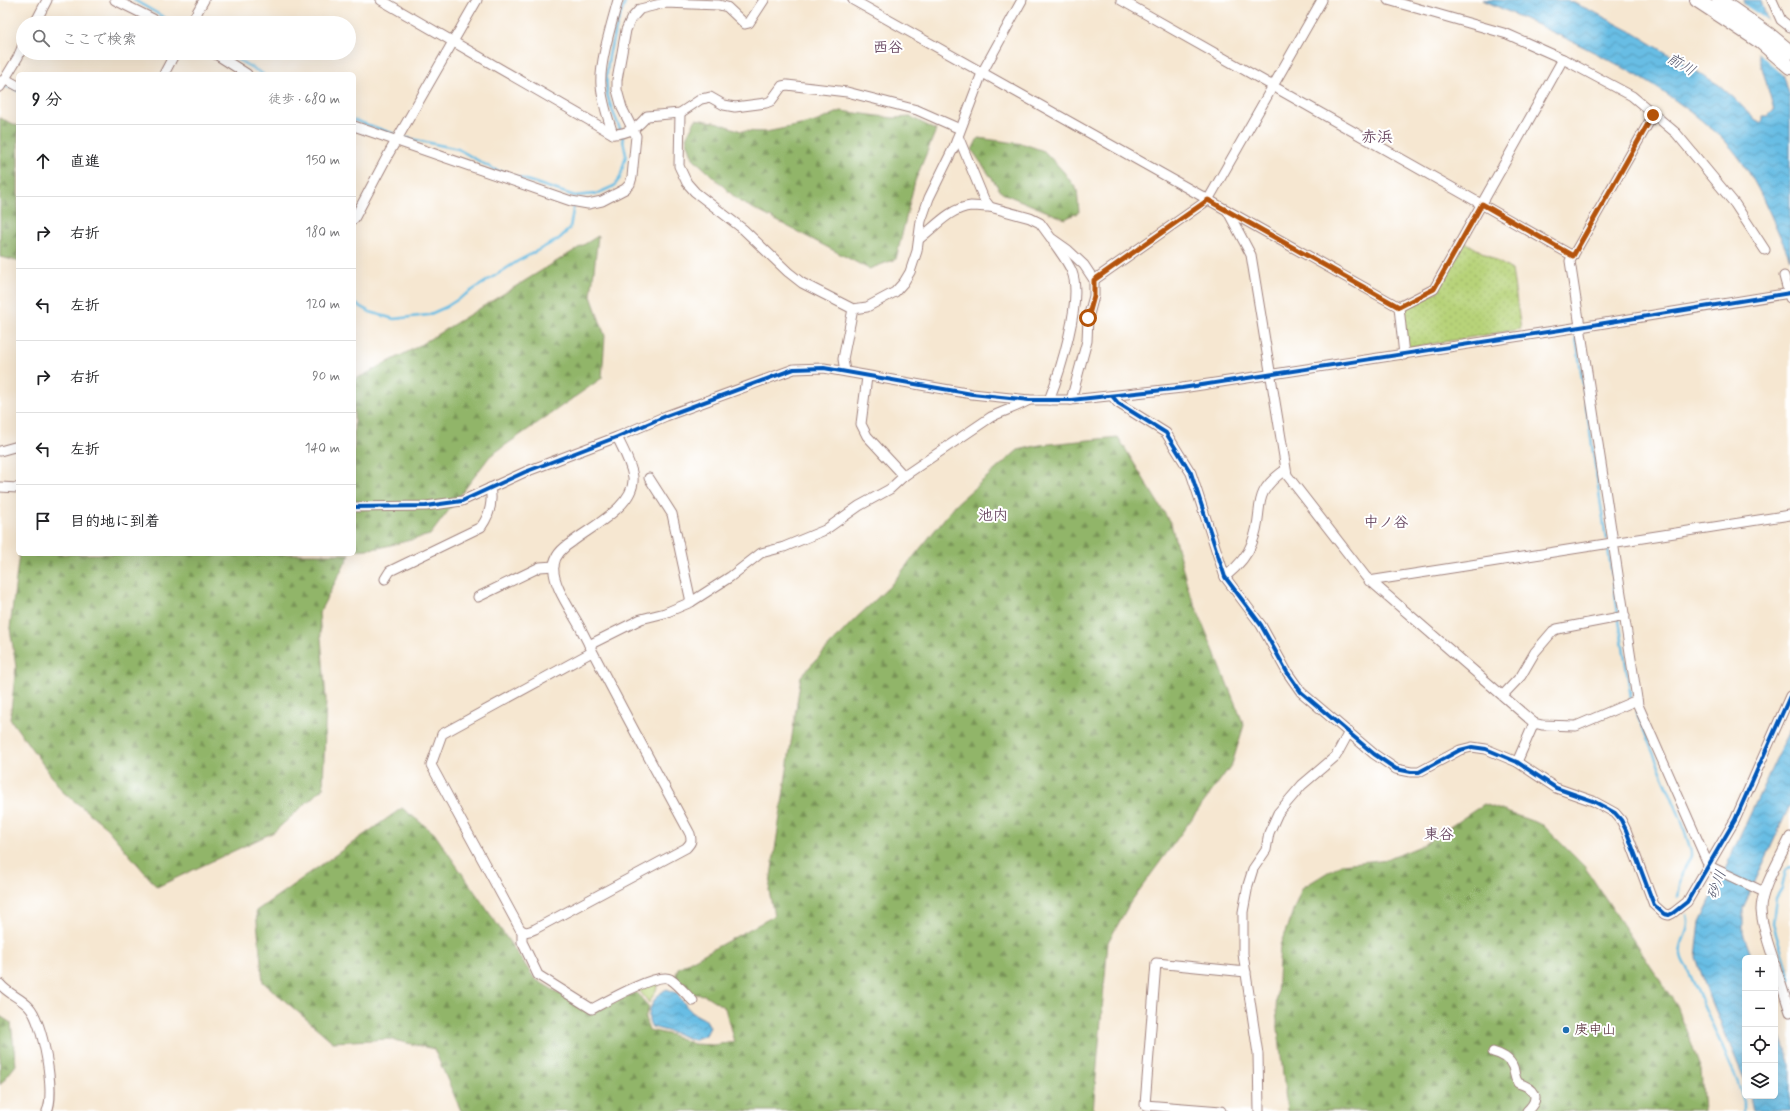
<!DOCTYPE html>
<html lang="ja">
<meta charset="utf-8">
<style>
:root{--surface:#fff;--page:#f2f2f2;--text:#202124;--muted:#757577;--line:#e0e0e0}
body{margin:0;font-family:Mynerve,"Klee One",sans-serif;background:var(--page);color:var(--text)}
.controls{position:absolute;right:12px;bottom:12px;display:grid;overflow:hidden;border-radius:6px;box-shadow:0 4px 16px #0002}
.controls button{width:36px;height:36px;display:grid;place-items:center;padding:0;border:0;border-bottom:1px solid var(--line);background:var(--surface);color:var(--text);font:20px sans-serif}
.stop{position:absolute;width:12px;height:12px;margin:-9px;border:3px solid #b45309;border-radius:50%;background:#fff}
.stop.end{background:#b45309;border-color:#fff;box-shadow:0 1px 4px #0008}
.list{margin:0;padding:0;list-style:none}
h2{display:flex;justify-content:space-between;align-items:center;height:52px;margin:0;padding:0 16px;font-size:17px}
h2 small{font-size:13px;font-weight:400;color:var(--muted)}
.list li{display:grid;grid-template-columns:26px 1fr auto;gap:12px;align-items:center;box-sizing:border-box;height:72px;padding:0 16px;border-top:1px solid var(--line)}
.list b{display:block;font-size:15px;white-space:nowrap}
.list em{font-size:13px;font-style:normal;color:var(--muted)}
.icon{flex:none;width:22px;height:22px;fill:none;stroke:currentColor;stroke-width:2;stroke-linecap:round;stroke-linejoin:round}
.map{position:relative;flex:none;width:1790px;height:1111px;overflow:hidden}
.search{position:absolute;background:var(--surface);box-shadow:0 4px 16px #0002;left:16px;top:16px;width:340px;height:44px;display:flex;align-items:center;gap:10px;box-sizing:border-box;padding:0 14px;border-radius:22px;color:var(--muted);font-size:15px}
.panel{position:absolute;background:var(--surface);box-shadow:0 4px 16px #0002;left:16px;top:72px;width:340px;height:484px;border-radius:6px}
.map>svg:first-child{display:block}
.grass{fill:#b7d379;stroke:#807952}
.forest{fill:url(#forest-firs);stroke:#6e6a4a}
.park{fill:url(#park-dots);stroke:#807952}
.water{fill:url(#water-waves);stroke:#586e88}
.pier{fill:#f6e7d1}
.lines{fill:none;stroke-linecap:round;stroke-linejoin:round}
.stream{stroke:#67bde4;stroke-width:2.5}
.minor-casing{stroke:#a0837e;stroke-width:11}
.highway-casing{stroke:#a0837e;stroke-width:16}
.minor{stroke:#fff;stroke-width:9}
.highway{stroke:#fff;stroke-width:14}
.cycleway-casing{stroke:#fff;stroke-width:6}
.cycleway{stroke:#0057b8;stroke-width:4}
.route{stroke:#b45309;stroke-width:5}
.poi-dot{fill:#1f6fb2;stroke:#fff;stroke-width:1.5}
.labels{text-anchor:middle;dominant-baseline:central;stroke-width:4;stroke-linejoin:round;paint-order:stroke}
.poi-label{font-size:14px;fill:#4a1f2b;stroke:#fff;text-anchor:start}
.neighbourhood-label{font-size:15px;font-weight:bold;fill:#6d4d66;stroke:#fff}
.water-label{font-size:15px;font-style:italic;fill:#54566c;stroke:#fff}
.quarter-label{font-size:16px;font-weight:bold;fill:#6d4d66;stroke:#fff}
</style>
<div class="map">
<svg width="1790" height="1111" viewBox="0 0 1790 1111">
<defs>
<pattern id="forest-firs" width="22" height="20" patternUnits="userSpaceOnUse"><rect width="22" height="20" fill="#91b569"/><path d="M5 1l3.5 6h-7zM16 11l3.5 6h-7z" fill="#789357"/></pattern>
<pattern id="park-dots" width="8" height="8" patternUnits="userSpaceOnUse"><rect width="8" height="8" fill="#b7d379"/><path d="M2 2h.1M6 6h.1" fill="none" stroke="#9fb569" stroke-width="1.8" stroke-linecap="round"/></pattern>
<pattern id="water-waves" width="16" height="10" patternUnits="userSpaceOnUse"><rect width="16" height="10" fill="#67bde4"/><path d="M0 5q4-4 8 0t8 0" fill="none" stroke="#5799b9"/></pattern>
</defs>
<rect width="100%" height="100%" fill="#fff"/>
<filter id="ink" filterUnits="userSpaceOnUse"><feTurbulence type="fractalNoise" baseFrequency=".025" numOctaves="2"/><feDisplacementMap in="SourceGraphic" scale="8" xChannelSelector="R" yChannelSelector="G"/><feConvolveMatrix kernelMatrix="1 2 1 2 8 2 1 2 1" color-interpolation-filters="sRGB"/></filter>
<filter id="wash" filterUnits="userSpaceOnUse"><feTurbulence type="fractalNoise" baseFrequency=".012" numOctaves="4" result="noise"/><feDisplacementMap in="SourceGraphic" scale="16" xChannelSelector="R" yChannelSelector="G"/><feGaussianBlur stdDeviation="0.9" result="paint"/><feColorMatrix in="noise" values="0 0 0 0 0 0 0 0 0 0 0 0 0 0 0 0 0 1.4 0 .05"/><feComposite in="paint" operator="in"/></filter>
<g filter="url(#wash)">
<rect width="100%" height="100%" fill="#f6e7d1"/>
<!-- grass -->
<path class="grass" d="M661 981 649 1003 639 990Z"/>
<!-- forest -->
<g class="forest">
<path d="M841 111 893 118 911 117 936 130 915 181 896 259 869 269 739 201 693 158 686 138 696 119 719 123 741 131 766 132 815 122Z"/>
<path d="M0 118 18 126V261L0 257Z"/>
<path d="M978 138 1024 144 1044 151 1063 171 1077 190 1079 212 1065 219 1002 193 972 150Z"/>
<path d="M598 236 591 296 605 336 602 378 490 456 430 535 379 548 354 550V380L415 348Z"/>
<path d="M1118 437 1171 524 1188 588 1244 725 1232 764 1130 903 1108 942 1093 1111H461L434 1049 389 1039 333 1042 263 982 256 911 402 808 434 833 535 979 592 1013 636 992 649 1007 645 1018 649 1030 672 1035 694 1044 713 1045 734 1042 725 1008 705 995 694 994 675 978 678 968 774 916 769 890 801 676 851 623 890 586 956 504 1018 450 1040 445Z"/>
<path d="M19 554H350L319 613 326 699 323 788 274 832 157 887 104 825 63 792 10 719 16 667 10 628Z"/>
<path d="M1484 804 1543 825 1584 866 1677 1006 1701 1069 1704 1111H1287L1276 1010 1280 945 1302 888 1341 864 1389 859 1423 845Z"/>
<path d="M0 1016 11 1023 16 1065 0 1085Z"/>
</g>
<!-- park -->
<path class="park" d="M1465 242 1512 270 1521 329 1407 348 1403 309 1438 291Z"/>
<!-- water -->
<g class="water">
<path d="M1483 0H1567L1594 12 1634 33 1719 85 1735 99 1756 121 1760 123 1763 120V116H1768L1774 110 1743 0H1761L1790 97V259C1772 219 1756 174 1726 142 1719 134 1709 127 1701 120 1637 67 1558 35 1483 0Z"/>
<path d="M1790 729V805L1743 908V933L1752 958H1745V1081L1705 985 1696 957 1700 922Z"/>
<path d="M667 989 677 993 686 1006 693 1013 706 1020 710 1027 706 1035 693 1040 675 1033 652 1027C643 1015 655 994 667 989Z"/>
<path d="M1775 1022 1790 1065V1111H1753L1750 1096H1775Z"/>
</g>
<!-- pier -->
<path class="pier" d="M1743 4 1770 22 1787 78 1756 51Z"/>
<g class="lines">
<!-- stream -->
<g class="stream">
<path d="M134 0 174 23"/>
<path d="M226 53 263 74"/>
<path d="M2 86 14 88 18 91"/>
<path d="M354 120 397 135"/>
<path d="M621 131C616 119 609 105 607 93 604 61 615 29 626 0"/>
<path d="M402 137 458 149 493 169 575 196 596 194 614 186 620 178 626 155 622 135"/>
<path d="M354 303 370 312 394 319 428 315 446 307 518 261 559 239 570 228 574 204"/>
<path d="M1576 338 1606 539"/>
<path d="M1608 549 1631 698"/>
<path d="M1636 712 1681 819 1691 851V856L1682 873 1678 897"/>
<path d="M1790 867 1786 870 1782 888 1776 898 1773 923 1790 980"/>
<path d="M1687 915C1693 937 1670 944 1687 968L1738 1082 1744 1102V1111"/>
</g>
</g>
</g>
<g filter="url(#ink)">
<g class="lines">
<defs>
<g id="minor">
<path d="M115 0 161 23"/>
<path d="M381 0 613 134C629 134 638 127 647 116L680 113 701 99 706 98 710 97 724 105 735 107 766 103 771 101 782 86 787 85 847 92 917 110 960 129"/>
<path d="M853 0 1399 307"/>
<path d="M1121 0 1573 256"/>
<path d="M1388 0 1507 34 1563 59 1632 96 1676 133 1735 204 1765 250"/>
<path d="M1772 0 1781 20 1790 27"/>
<path d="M35 23 47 0"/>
<path d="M191 23 204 0"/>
<path d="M214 53 247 74"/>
<path d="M164 74 175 53"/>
<path d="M0 81H9L18 86"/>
<path d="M0 87 18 57 23 45"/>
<path d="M680 113 679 166 687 183 695 192 743 229 788 272 802 283 853 309 867 307 895 292 904 282 910 272 917 251 921 221 929 198 954 147 982 73 1022 0"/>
<path d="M1653 115 1570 261 1638 705 1709 866 1764 892"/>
<path d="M354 126 571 201 588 204 602 201 625 189 630 184 632 177 636 136 622 108 617 90V80L626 30 631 19 640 9 665 3 719 5 727 7 745 24 749 23 764 0"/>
<path d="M613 134C608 118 602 102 601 85 599 64 612 22 618 0"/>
<path d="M958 136 984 199 990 207 1030 218 1040 223 1051 238 1068 250 1084 265 1094 280V296L1088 318 1087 341 1071 400"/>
<path d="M1227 210 1251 255 1287 475 1366 577 1534 723 1542 725 1576 726 1637 700"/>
<path d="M354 219 389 153 477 0"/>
<path d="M919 239C935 227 950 208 971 206 977 206 984 207 990 207"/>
<path d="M1784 276 1790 298"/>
<path d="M1094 280 1208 200 1322 0"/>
<path d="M1399 307 1434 289 1563 59"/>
<path d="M1399 307 1404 355"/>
<path d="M845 371 843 359 853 309"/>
<path d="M867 377 861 424 867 436 904 476"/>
<path d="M1113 397 1118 403 1166 433 1191 473 1225 577 1261 625 1287 672 1301 692 1374 754 1396 769 1411 772H1419L1460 750 1472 747 1486 749 1517 762 1556 788 1593 801 1606 808 1615 813 1621 820 1626 830 1654 905 1664 914 1669 915 1673 913 1687 902 1735 820 1790 696"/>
<path d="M1049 400C1060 372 1083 300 1072 272 1068 262 1060 252 1054 243"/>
<path d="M0 451 18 446"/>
<path d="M649 478 672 514 691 602"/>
<path d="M0 487 18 488"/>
<path d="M354 507 426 506 462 501 525 472 617 437 666 416 794 369 824 368 972 394 1029 400H1071L1182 388 1580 327 1790 293"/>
<path d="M1225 577C1236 568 1247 557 1252 543 1266 509 1248 496 1285 470"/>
<path d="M385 579 390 571 481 527C489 516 493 502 490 488"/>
<path d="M1369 581 1790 515"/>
<path d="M478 597 540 567 554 566"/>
<path d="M589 645 641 619 665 613 691 602 730 577 761 553 784 547 825 530 859 506 890 489 904 476 991 417C1003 411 1017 407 1029 400"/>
<path d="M592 652 442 734 431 765 520 929C525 933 529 932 535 929L686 848C691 843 692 841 690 834 654 767 617 700 582 631 574 614 551 585 554 565 555 555 564 547 572 542 591 527 636 505 633 477 631 463 623 449 617 437"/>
<path d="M1503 695 1521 676 1535 652 1553 631 1557 629 1625 616"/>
<path d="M1517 762 1534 723"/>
<path d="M522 931V942L525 948 538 975 592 1009C605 1002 658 972 670 979 678 984 686 994 693 1001"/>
<path d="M1773 958C1768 943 1762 926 1761 910 1761 888 1781 857 1790 837"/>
<path d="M1775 965 1790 1012"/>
<path d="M0 984C8 994 21 998 29 1007 43 1021 56 1094 47 1111"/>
<path d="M1493 1052C1501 1054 1510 1059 1513 1067 1515 1073 1514 1077 1518 1083 1534 1088 1542 1097 1527 1111"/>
<path d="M1221 1111 1145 1105 1156 963 1246 972"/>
<path d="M1259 1111 1258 1054 1243 954V912L1248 885 1253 869 1266 850 1269 833 1278 813 1302 785 1336 756 1349 732"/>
</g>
<g id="highway">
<path d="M1697 0 1761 42 1790 67"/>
<path d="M1719 0 1768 34 1790 52"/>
</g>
</defs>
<!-- minor casing -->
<use href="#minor" class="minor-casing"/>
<!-- highway casing -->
<use href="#highway" class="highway-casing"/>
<!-- minor -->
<use href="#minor" class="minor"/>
<!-- highway -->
<use href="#highway" class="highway"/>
<defs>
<g id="cycleway">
<path d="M1113 397 1118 403 1166 433 1191 473 1225 577 1261 625 1287 672 1301 692 1374 754 1396 769 1411 772H1419L1460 750 1472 747 1486 749 1517 762 1556 788 1593 801 1606 808 1615 813 1621 820 1626 830 1654 905 1664 914 1669 915 1673 913 1687 902 1735 820 1790 696"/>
<path d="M354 507 426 506 462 501 525 472 617 437 666 416 794 369 824 368 972 394 1029 400H1071L1182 388 1580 327 1790 293"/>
</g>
</defs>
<!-- cycleway casing -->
<use href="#cycleway" class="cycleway-casing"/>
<!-- cycleway -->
<use href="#cycleway" class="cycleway"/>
</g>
</g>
<g class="lines" filter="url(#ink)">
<!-- route -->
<path class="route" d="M1088 318 1094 296V280L1208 200 1399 307 1434 289 1482 204 1573 256 1653 115"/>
</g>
<!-- markers -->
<circle class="poi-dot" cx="1566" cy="1030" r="4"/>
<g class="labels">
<!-- poi labels -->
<g class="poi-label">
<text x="1574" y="1030">庚申山</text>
</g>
<!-- neighbourhood labels -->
<g class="neighbourhood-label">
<text x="888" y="48">西谷</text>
<text x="993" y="516">池内</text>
<text x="1386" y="523">中ノ谷</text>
<text x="1439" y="835">東谷</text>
</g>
<!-- water labels -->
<g class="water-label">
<text transform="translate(1681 65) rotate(31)">前川</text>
<text transform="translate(1717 885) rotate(-70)">砂川</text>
</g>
<!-- quarter labels -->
<g class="quarter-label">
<text x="1377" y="137">赤浜</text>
</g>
</g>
</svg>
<div class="controls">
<button>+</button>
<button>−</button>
<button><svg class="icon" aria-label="locate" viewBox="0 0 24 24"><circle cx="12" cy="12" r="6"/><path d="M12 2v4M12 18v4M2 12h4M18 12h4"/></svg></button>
<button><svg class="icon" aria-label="layers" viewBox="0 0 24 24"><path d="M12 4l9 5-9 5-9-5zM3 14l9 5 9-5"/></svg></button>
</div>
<div class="stop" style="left:1088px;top:318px"></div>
<div class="stop end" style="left:1653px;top:115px"></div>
<div class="search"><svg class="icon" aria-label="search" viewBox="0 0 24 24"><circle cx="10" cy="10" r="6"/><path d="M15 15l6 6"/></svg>ここで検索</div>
<section class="panel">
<h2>9 分<small>徒歩 · 680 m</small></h2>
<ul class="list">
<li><svg class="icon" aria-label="ahead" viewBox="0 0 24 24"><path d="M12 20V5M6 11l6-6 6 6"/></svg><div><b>直進</b></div><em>150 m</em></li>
<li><svg class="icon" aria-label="right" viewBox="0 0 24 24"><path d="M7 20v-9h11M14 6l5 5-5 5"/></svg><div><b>右折</b></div><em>180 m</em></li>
<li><svg class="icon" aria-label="left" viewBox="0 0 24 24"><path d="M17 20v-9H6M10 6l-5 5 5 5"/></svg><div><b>左折</b></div><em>120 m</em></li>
<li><svg class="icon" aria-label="right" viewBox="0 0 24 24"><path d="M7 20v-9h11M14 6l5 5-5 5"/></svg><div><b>右折</b></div><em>90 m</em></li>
<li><svg class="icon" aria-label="left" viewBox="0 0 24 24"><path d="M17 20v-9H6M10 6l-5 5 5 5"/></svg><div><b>左折</b></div><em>140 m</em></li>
<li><svg class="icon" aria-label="arrive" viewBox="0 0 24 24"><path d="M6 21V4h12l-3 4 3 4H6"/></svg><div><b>目的地に到着</b></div></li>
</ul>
</section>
</div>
